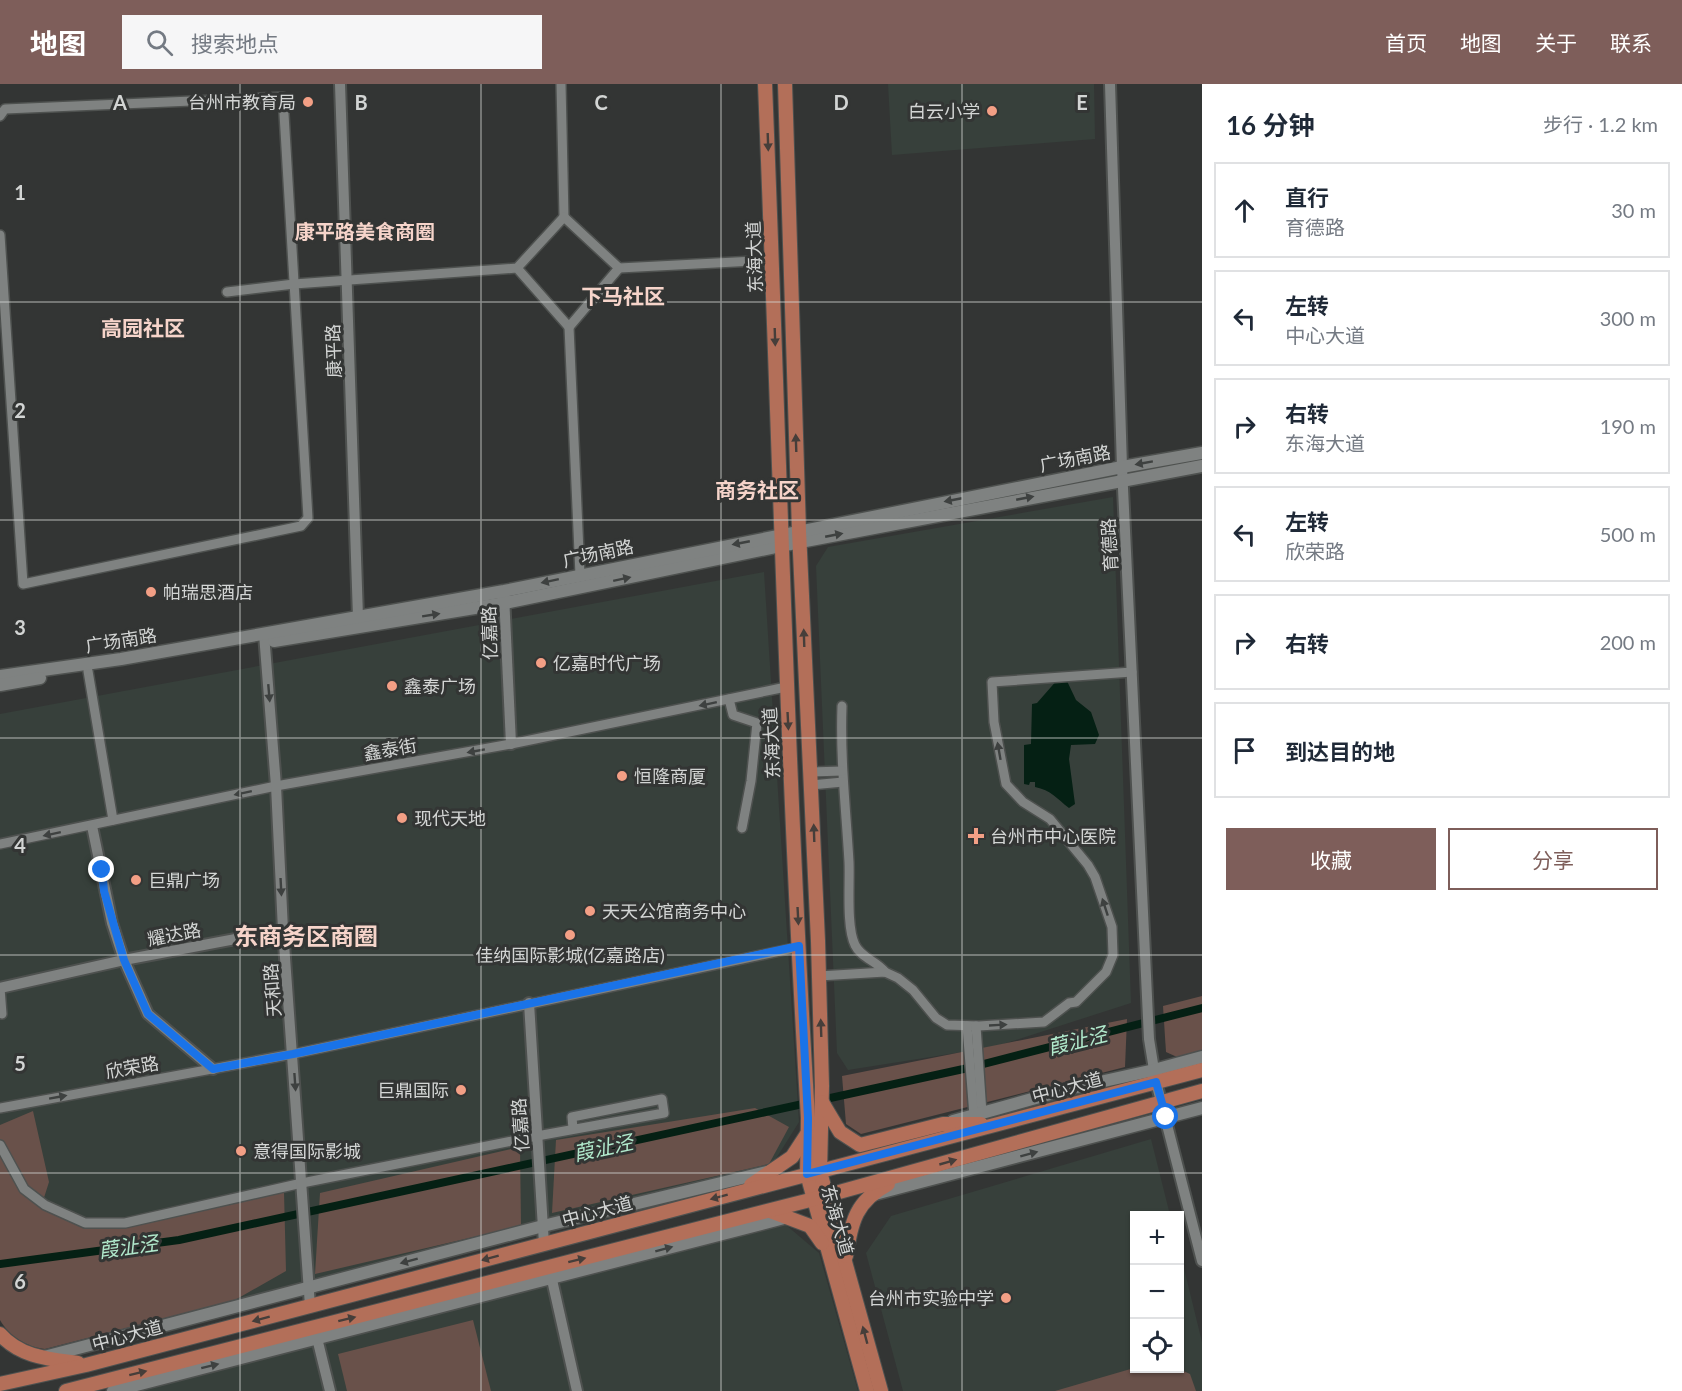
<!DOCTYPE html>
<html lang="zh">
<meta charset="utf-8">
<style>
:root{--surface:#fff;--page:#f6f6f7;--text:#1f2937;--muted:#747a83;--line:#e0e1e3;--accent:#7e5e5a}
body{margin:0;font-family:Lato,"Noto Sans SC",sans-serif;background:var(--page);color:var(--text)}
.controls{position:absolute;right:18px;bottom:18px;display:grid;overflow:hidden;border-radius:0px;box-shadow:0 2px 4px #0004}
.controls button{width:54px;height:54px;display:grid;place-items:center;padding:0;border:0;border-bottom:2px solid var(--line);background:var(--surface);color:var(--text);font:30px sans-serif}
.stop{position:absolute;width:18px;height:18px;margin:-14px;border:4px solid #1a73e8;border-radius:50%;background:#fff}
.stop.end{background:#1a73e8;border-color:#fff;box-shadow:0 2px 6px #0008}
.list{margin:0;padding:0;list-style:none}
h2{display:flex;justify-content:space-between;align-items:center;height:78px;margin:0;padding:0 24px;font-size:26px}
h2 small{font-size:20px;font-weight:400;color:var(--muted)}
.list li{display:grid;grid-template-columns:39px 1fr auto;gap:18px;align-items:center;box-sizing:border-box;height:96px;margin:0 12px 12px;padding:0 12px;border:2px solid var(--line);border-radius:0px}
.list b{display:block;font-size:22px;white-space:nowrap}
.list p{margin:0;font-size:20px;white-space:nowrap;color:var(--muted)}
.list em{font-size:20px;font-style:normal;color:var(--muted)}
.actions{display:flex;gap:12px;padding:18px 24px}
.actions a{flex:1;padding:14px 0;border:2px solid var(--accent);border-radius:0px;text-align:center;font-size:21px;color:var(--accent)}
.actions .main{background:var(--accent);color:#fff}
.icon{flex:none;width:33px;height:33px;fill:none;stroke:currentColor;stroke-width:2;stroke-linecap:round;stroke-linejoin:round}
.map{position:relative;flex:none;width:1202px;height:1307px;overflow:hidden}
header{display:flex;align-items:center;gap:36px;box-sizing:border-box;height:84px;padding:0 30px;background:var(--accent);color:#fff}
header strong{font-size:28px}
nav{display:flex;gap:33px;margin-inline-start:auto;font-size:21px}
.search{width:420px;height:54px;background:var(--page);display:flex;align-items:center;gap:15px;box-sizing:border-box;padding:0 21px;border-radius:0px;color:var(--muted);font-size:22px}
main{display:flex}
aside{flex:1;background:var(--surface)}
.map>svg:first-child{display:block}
.built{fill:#37403b}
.green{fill:#69514a}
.water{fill:#052014}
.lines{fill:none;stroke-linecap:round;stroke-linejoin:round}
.canal{stroke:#052014;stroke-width:8}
.minor-casing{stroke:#4e514f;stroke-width:12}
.tertiary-casing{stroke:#4e514f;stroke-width:14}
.secondary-casing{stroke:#4e514f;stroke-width:15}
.primary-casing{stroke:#4e514f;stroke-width:16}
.minor{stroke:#7f8281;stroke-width:9}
.tertiary{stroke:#7f8281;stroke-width:10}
.secondary{stroke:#7f8281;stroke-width:12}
.primary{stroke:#b36f59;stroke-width:14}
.oneway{fill:#463e3a}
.oneway2{fill:#3e4140}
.route{stroke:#1a73e8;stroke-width:8}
.grid{fill:none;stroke:#d3d5d4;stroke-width:1.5;stroke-opacity:0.55}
.poi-dot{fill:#f39f85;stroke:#333534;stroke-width:2}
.labels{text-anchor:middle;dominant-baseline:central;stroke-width:6;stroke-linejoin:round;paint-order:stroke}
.poi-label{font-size:18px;fill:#d3d5d4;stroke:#333534;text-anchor:start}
.street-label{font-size:18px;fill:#d3d5d4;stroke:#333534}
.neighbourhood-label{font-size:20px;font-weight:bold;fill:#f6d4ca;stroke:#333534}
.water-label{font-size:20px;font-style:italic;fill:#b1e9cc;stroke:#333534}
.quarter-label{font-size:21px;font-weight:bold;fill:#f6d4ca;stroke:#333534}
.district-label{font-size:24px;font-weight:bold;fill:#f6d4ca;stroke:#333534}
.grid-label{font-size:20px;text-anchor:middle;font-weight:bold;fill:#d3d5d4;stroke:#333534;stroke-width:6;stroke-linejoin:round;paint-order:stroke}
</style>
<header>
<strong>地图</strong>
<div class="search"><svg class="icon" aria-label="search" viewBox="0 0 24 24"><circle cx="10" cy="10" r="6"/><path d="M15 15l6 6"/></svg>搜索地点</div>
<nav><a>首页</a><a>地图</a><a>关于</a><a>联系</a></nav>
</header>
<main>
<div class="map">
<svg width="1202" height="1307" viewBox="0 0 1202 1307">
<rect width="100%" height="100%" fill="#333534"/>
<!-- built -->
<g class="built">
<path d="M888 0H1094L1095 55 892 71Z"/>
<path d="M1113 413 1131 919 994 963 848 986 837 969 816 482 828 463Z"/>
<path d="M764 488 799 1038 772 1081 21 1269 0 1223V630Z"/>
<path d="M1151 1055 1170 1131 1134 1132V1284H1180V1168L1202 1258V1307H903L866 1169 891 1132Z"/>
<path d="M786 1141 819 1169 858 1307H124Z"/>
</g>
<!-- green -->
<g class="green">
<path d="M1202 912V966L1177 973 1166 968 1163 922Z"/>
<path d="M1127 935 1125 983 861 1050 846 1040 842 992Z"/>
<path d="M755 1024 789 1043 769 1080 552 1129 556 1056Z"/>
<path d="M33 1027 49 1098 42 1120 84 1144 284 1108 286 1187 235 1216 45 1265C27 1263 9 1252 0 1236V1041Z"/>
<path d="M520 1063 521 1142 315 1190 320 1109Z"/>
<path d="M473 1236 491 1307H347L338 1270Z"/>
<path d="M1134 1284 1179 1285 1190 1290 1196 1307H1055Z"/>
</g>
<!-- water -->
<path class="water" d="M1058 595 1067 597 1076 616 1091 628 1099 651 1095 660 1071 661 1069 675 1075 720 1069 724C1057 715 1051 706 1035 703V698H1030L1029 701 1024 700V661L1031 660 1032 620 1037 619Z"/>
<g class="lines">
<!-- canal -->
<path class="canal" d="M0 1180 179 1156 968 984 1202 924"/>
<defs>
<g id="minor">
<path d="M561 0 564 133"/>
<path d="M0 32 5 25 283 13 308 434 301 442 23 500 0 151"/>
<path d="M619 184 773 176"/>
<path d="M227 208 294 200 517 184 564 133 619 184 569 243 517 184"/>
<path d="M569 243 580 491"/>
<path d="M88 587 113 736"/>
<path d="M729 615 733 631 757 639 751 697 742 744"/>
<path d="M842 622C840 674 846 726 849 778 850 799 846 843 855 861 861 874 877 877 885 888"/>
<path d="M811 688 842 687"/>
<path d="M811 701 843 698"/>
<path d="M0 760 276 702 511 660 786 603"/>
<path d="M819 892 885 888 898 894 913 906 936 934 947 941 979 942 1044 938 1069 919 1076 918 1106 888 1113 871 1112 843 1095 793 1088 781 1050 735 1023 718 1006 700 994 638 992 598 1132 588"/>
<path d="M0 904 2 930"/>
<path d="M967 942 974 1032"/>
<path d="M976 942 982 1029"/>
<path d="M0 1024 293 970 799 863"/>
<path d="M0 1061 24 1105 45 1121 85 1139H125L302 1099 537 1052 664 1029 662 1015 572 1033 573 1045"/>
</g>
<g id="tertiary">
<path d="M340 0 358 533"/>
<path d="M1110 0 1122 383 1149 955 1156 998 1202 1177"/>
<path d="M504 511 511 660"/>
<path d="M264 550 276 702 283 846 310 1222"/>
<path d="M92 742 112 839 124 876 148 930 213 985"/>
<path d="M0 904 124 876 283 846"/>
<path d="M529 919 544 1160"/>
<path d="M550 1187 577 1307"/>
<path d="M315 1246 330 1307"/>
</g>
<g id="secondary">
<path d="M274 557 505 519 800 458 1202 382"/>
<path d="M0 592 121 575 504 507 1122 383 1202 369"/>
<path d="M0 601 40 594"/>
<path d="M953 1037 1068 1005 1154 986 1202 973"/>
<path d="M875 1110 1202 1024"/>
<path d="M44 1273 543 1142 771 1087"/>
<path d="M113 1307 788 1133"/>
</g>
<g id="primary">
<path d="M765 0C779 345 787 690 808 1034L807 1090 867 1307"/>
<path d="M785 0 799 447 818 857 822 1002 820 1088 881 1307"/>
<path d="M822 1018 840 1048 860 1061 943 1040H981"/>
<path d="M751 1101 792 1073 807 1050"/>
<path d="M770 1127 810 1142 822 1159"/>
<path d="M846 1172C852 1137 855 1118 888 1100"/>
<path d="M0 1250C20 1273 49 1275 78 1279"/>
<path d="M0 1300 86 1281 310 1222 1202 986"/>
<path d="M66 1307 814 1115 1202 1007"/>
</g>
</defs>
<!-- minor casing -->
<use href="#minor" class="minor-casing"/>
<!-- tertiary casing -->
<use href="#tertiary" class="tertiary-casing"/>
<!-- secondary casing -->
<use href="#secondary" class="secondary-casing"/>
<!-- primary casing -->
<use href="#primary" class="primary-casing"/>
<!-- minor -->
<use href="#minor" class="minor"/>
<!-- tertiary -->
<use href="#tertiary" class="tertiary"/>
<!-- secondary -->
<use href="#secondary" class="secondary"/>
<!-- primary -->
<use href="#primary" class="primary"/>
</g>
<!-- one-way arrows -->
<defs><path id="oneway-solid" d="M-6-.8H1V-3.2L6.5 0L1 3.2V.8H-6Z" transform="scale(1.5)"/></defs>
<g class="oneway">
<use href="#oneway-solid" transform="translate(768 58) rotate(88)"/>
<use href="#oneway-solid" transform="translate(775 253) rotate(88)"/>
<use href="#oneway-solid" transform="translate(796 359) rotate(-92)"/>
<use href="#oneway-solid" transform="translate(804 554) rotate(-92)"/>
<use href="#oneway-solid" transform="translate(788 637) rotate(87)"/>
<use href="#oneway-solid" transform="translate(814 749) rotate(-92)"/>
<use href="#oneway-solid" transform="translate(798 832) rotate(87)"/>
<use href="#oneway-solid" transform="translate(821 944) rotate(-92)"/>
<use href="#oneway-solid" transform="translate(948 1078) rotate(-16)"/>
<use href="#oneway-solid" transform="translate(719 1113) rotate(165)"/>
<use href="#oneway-solid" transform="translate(490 1174) rotate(165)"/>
<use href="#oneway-solid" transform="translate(577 1176) rotate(-14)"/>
<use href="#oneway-solid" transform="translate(261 1235) rotate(165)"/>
<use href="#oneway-solid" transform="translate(347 1235) rotate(-14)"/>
<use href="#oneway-solid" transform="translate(865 1251) rotate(-105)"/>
<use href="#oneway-solid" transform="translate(138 1289) rotate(-14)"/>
</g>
<g class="oneway2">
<use href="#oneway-solid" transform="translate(1144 379) rotate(170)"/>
<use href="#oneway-solid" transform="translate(1025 414) rotate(-11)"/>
<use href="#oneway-solid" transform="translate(953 416) rotate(169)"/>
<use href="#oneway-solid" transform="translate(834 451) rotate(-11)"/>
<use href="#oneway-solid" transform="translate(741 459) rotate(169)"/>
<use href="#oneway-solid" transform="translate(622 495) rotate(-12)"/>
<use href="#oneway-solid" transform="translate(550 497) rotate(168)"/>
<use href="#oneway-solid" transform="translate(431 531) rotate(-9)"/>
<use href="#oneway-solid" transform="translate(269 609) rotate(85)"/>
<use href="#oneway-solid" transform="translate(708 620) rotate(168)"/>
<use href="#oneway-solid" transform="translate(476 667) rotate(170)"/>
<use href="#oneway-solid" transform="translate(999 667) rotate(-100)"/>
<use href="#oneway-solid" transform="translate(243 709) rotate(168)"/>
<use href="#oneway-solid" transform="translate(52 750) rotate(168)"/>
<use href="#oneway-solid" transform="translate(281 803) rotate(87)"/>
<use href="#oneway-solid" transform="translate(1105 823) rotate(-108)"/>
<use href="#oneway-solid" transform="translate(998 941) rotate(-3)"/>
<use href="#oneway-solid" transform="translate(295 998) rotate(86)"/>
<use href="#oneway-solid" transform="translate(58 1013) rotate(-10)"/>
<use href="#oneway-solid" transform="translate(1029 1070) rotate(-15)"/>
<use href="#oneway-solid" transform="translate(664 1165) rotate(-15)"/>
<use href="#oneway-solid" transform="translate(409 1177) rotate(165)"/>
<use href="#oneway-solid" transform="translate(210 1282) rotate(-14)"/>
</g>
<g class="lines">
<!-- route -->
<path class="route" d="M102 786 104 807 124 876 148 930 213 985 293 970 799 862 808 1034 807 1090 1156 998 1166 1033"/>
</g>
<!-- grid -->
<path class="grid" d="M240 0V1307M481 0V1307M721 0V1307M962 0V1307M0 218H1202M0 436H1202M0 654H1202M0 871H1202M0 1089H1202"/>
<!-- markers -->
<g class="poi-dot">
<circle cx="308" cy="18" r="6"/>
<circle cx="992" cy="27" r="6"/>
<circle cx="151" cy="508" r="6"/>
<circle cx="541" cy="579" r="6"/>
<circle cx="392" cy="602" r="6"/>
<circle cx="622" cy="692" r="6"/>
<circle cx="402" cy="734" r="6"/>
<path d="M973 743h6v6h6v6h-6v6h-6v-6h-6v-6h6z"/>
<circle cx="136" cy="796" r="6"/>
<circle cx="590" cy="827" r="6"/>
<circle cx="570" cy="851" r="6"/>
<circle cx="461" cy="1006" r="6"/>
<circle cx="241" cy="1067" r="6"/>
<circle cx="1006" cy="1214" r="6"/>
</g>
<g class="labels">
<!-- poi labels -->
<g class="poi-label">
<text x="296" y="18" text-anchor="end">台州市教育局</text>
<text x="980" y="27" text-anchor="end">白云小学</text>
<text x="163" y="508">帕瑞思酒店</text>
<text x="553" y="579">亿嘉时代广场</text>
<text x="404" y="602">鑫泰广场</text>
<text x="634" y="692">恒隆商厦</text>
<text x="414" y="734">现代天地</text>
<text x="990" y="752">台州市中心医院</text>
<text x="148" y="796">巨鼎广场</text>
<text x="602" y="827">天天公馆商务中心</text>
<text x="570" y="871" text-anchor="middle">佳纳国际影城(亿嘉路店)</text>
<text x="449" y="1006" text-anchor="end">巨鼎国际</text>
<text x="253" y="1067">意得国际影城</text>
<text x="994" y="1214" text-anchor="end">台州市实验中学</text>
</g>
<!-- street labels -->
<g class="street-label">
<text transform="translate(754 173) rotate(-92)">东海大道</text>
<text transform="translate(333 267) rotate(-92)">康平路</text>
<text transform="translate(1075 374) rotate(-11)">广场南路</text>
<text transform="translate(1109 461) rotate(-93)">育德路</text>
<text transform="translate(598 469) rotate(-12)">广场南路</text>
<text transform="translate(489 549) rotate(-92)">亿嘉路</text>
<text transform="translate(121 556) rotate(-9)">广场南路</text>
<text transform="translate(771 659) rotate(-93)">东海大道</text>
<text transform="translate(390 665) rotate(-10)">鑫泰街</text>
<text transform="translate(174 850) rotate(-11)">耀达路</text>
<text transform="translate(272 906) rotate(-94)">天和路</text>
<text transform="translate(132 983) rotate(-10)">欣荣路</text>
<text transform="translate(1067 1003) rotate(-15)">中心大道</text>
<text transform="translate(520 1041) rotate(-94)">亿嘉路</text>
<text transform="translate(597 1127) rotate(-15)">中心大道</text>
<text transform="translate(838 1136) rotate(74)">东海大道</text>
<text transform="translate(127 1251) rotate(-15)">中心大道</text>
</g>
<!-- neighbourhood labels -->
<g class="neighbourhood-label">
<text x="365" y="147">康平路美食商圈</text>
</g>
<!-- water labels -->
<g class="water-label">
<text transform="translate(1077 956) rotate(-14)">葭沚泾</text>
<text transform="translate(603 1063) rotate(-12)">葭沚泾</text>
<text transform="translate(128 1162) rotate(-8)">葭沚泾</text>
</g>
<!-- quarter labels -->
<g class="quarter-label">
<text x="623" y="211">下马社区</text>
<text x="143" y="243">高园社区</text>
<text x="757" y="405">商务社区</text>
</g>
<!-- district labels -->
<g class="district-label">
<text x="306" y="851">东商务区商圈</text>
</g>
</g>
<g class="grid-label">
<text x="120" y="26">A</text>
<text x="361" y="26">B</text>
<text x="601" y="26">C</text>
<text x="841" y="26">D</text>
<text x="1082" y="26">E</text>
<text x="20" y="116">1</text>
<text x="20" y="334">2</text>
<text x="20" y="551">3</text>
<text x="20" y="769">4</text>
<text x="20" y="987">5</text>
<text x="20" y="1205">6</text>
</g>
</svg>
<div class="controls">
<button>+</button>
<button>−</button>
<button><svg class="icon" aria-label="locate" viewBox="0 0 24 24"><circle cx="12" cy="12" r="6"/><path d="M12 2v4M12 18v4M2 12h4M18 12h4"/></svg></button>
</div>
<div class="stop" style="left:1166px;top:1033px"></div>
<div class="stop end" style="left:102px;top:786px"></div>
</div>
<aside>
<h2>16 分钟<small>步行 · 1.2 km</small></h2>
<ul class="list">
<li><svg class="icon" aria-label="ahead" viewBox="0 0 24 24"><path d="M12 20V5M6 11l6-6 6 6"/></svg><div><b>直行</b><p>育德路</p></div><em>30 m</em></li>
<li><svg class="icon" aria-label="left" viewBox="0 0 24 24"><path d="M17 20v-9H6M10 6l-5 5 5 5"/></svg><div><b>左转</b><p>中心大道</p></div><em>300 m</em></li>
<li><svg class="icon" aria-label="right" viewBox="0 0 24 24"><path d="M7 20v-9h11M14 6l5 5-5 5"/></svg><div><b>右转</b><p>东海大道</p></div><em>190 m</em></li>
<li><svg class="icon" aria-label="left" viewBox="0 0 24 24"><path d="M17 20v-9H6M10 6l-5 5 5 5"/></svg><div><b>左转</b><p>欣荣路</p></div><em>500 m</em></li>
<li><svg class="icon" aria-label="right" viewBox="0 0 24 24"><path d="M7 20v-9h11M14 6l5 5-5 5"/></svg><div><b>右转</b></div><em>200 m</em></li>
<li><svg class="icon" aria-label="arrive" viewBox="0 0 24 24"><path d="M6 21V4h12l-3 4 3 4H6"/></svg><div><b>到达目的地</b></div></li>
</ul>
<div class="actions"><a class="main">收藏</a><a>分享</a></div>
</aside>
</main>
